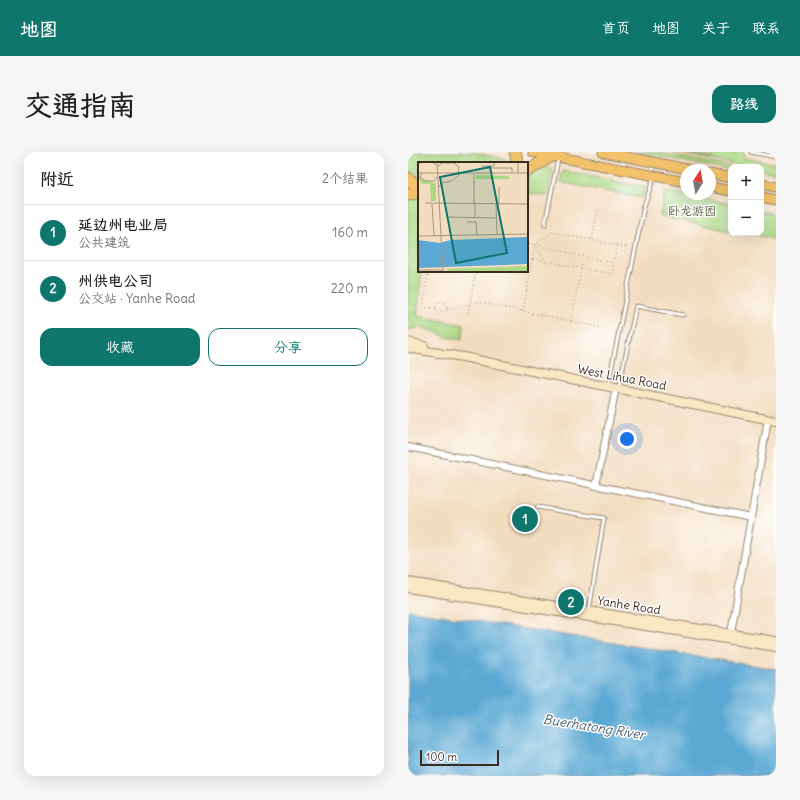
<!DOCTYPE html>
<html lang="zh">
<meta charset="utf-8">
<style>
:root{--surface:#fff;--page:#f6f6f6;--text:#222;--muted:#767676;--line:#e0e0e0;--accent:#0f766e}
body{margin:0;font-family:Delius,"LXGW WenKai TC",sans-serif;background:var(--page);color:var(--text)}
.controls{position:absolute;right:12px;top:12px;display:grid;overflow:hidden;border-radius:8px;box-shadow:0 4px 16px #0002}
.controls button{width:36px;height:36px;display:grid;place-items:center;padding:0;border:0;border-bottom:1px solid var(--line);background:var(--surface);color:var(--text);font:20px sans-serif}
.compass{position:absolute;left:272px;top:12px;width:36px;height:36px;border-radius:50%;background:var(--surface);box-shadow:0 4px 16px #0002;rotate:11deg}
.scale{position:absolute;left:12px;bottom:10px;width:79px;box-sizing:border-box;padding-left:4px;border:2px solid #3b2a1e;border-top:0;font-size:11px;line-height:14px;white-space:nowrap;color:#3b2a1e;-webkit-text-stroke:3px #fff;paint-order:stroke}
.you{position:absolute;left:219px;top:287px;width:14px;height:14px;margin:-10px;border:3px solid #fff;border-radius:50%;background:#1a73e8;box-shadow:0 0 0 6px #1a73e833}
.badge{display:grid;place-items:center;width:26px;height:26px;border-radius:50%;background:var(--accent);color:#fff;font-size:13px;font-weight:700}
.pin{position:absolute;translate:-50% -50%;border:2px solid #fff;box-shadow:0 1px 4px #0006}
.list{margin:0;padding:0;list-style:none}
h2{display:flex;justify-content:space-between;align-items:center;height:52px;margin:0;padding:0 16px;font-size:17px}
h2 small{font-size:13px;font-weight:400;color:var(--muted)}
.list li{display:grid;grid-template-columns:26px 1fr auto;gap:12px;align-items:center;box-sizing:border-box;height:56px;padding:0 16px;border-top:1px solid var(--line)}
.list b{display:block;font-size:15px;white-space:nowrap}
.list p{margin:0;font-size:13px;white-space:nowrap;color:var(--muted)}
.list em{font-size:13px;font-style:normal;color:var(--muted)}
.actions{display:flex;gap:8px;padding:12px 16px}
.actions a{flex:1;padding:9px 0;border:1px solid var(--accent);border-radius:12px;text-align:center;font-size:14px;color:var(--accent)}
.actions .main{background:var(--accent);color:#fff}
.map{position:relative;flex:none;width:368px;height:624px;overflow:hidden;border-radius:12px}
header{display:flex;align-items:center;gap:24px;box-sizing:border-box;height:56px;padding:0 20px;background:var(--accent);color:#fff}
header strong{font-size:19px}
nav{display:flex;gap:22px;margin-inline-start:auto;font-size:14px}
.intro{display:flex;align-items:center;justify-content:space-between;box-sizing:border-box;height:96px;padding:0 24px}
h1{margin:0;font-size:28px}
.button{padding:10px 18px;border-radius:12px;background:var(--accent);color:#fff;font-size:14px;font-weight:700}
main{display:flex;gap:24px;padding:0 24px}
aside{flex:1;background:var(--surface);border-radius:12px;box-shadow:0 4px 16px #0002}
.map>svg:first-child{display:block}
.green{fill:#acd884;stroke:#748151}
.water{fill:#5aa8d3;stroke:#4a6978}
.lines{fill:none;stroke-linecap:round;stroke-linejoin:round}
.lane-casing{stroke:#97846e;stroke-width:5}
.street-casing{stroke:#97846e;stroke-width:8}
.secondary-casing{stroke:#97846e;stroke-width:10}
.primary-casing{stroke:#97846e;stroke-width:11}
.highway-casing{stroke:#97846e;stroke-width:13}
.path{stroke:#97846e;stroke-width:1;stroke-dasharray:1 3;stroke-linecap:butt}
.lane{stroke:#fff;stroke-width:3}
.street{stroke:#fff;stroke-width:6}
.secondary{stroke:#fae7c3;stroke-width:8}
.primary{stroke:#f2c26a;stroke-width:9}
.highway{stroke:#f2c26a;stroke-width:11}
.labels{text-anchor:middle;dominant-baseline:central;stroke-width:3;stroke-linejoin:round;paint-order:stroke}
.park-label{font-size:12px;fill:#5d5e3d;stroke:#fff}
.street-label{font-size:12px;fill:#3b2a1e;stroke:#fff}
.water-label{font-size:13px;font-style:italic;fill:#475c66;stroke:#fff}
.inset-road{fill:none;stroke:#a9957f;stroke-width:1}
.view{fill:#0f766e;fill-opacity:0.15;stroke:#0f766e;stroke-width:2}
.inset-edge{fill:none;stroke:#3b2a1e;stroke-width:2}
</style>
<header>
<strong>地图</strong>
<nav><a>首页</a><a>地图</a><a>关于</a><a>联系</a></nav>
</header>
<div class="intro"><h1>交通指南</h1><a class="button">路线</a></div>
<main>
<aside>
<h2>附近<small>2个结果</small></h2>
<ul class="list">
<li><span class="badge">1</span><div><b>延边州电业局</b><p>公共建筑</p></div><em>160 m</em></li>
<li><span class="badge">2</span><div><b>州供电公司</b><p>公交站 · Yanhe Road</p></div><em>220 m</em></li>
</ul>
<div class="actions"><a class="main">收藏</a><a>分享</a></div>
</aside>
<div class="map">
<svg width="368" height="624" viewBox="0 0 368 624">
<rect width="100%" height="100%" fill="#fff"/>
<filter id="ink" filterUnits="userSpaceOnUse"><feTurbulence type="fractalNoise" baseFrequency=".025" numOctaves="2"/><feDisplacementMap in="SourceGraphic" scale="8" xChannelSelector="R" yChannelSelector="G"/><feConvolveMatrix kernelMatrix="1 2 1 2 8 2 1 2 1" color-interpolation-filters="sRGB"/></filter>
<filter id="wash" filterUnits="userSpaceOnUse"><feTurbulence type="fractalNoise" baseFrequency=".012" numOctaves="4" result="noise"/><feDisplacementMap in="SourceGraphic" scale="16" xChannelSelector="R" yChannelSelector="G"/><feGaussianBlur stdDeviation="0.9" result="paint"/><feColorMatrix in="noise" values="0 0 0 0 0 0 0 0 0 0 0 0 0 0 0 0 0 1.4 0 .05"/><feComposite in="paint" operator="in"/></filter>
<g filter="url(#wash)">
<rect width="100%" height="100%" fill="#f3ddbf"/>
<!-- green -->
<g class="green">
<path d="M0 0H63L106 9 107 11H11V28L0 20Z"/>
<path d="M228 0H247L323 15V19Z"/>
<path d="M265 0H276L304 6 306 0H336V6L368 12V21L353 18V15H338Z"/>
<path d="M133 14 145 17 139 44 119 41V24Z"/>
<path d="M155 19 237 35 234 46 152 30Z"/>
<path d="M257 39 323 52V79L252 64Z"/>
<path d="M11 43V119H14L9 164 56 173 54 188 39 185 23 178 12 175 0 178V47Z"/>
<path d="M353 59 368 62V87L335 81H353Z"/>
</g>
<!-- water -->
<path class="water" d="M0 458 368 517V624H0Z"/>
</g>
<g filter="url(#ink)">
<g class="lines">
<defs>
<g id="lane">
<path d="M343 0 368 5"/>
<path d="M137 72 150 7"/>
<path d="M200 234 236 54 246 25"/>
<path d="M211 235 228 154 275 163"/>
<path d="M129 355 196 366 181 459"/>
</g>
<g id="street">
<path d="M0 295 343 365"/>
<path d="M188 334 208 236"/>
<path d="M323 481 360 267"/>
</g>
<g id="secondary">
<path d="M0 190 16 194"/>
<path d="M0 196 55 205 368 269"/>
<path d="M0 430 368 489"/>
<path d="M0 436 368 495"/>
</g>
<g id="primary">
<path d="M125 0 278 30"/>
<path d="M195 0 284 18"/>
<path d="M302 22 323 26"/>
<path d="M353 32 368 35"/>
<path d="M302 35 323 39"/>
<path d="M353 45 368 48"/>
</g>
<g id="highway">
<path d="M107 0 110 11"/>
<path d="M119 19 144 4"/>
<path d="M0 26 5 31 11 34"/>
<path d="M0 43 11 40"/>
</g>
</defs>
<!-- lane casing -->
<use href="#lane" class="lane-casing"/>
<!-- street casing -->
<use href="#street" class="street-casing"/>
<!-- secondary casing -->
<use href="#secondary" class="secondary-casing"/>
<!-- primary casing -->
<use href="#primary" class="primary-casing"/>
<!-- highway casing -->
<use href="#highway" class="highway-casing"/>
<!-- path -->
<g class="path">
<path d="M184 87 190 58"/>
<path d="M128 93 205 111"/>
<path d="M125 107 204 122 209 93"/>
<path d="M138 110 127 93 144 80 218 95"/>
<path d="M20 119 15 155 28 156"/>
<circle cx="33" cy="155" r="5.5"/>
<path d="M39 158 56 154 66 149 195 176"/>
<path d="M115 159 127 93 119 92"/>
<path d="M60 161 68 119"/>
<path d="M163 169 175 106"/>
</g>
<!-- lane -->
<use href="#lane" class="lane"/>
<!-- street -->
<use href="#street" class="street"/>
<!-- secondary -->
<use href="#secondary" class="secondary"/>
<!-- primary -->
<use href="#primary" class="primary"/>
<!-- highway -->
<use href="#highway" class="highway"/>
</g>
</g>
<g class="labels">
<!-- park labels -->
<g class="park-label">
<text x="284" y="58">卧龙游园</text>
</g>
<!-- street labels -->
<g class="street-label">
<text transform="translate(214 225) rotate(11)">West Lihua Road</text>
<text transform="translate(221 453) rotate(9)">Yanhe Road</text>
</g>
<!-- water labels -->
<g class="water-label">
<text transform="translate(186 575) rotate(9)">Buerhatong River</text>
</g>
</g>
<!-- overview -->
<g transform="translate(10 10)">
<rect width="110" height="110" fill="#f3ddbf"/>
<path d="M58 13 91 14V17H58ZM0 15 18 22V39H13L12 22H4ZM110 104V109L96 110H30L29 107Z" fill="#acd884"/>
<path d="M110 75V102L0 106V78L22 81 33 78Z" fill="#5aa8d3"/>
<path class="inset-road" d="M19 0 25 110M63 0H78M97 0 100 1V10M0 1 14 0 18 3M63 4H76V0M20 5 23 1H36L41 5 40 10M68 6H94V10M0 11H110M4 11 2 15 7 19H16L19 15M21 25 23 21 34 19 42 12M7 41 110 42M14 42 16 74M56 42V12M78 42 79 72M81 42V25M28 55 79 56M57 56V42M49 60H58L59 73M0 74 110 72M0 108H25"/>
<path class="view" d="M72 5 89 91 38 101 22 15Z"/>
<rect width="110" height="110" class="inset-edge"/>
</g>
</svg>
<div class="controls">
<button>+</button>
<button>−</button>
</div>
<svg class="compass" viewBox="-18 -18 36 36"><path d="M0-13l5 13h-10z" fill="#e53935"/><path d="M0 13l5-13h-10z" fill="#767676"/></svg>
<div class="scale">100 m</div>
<div class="you"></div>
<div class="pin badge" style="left:117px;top:367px">1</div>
<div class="pin badge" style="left:163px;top:450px">2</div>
</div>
</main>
